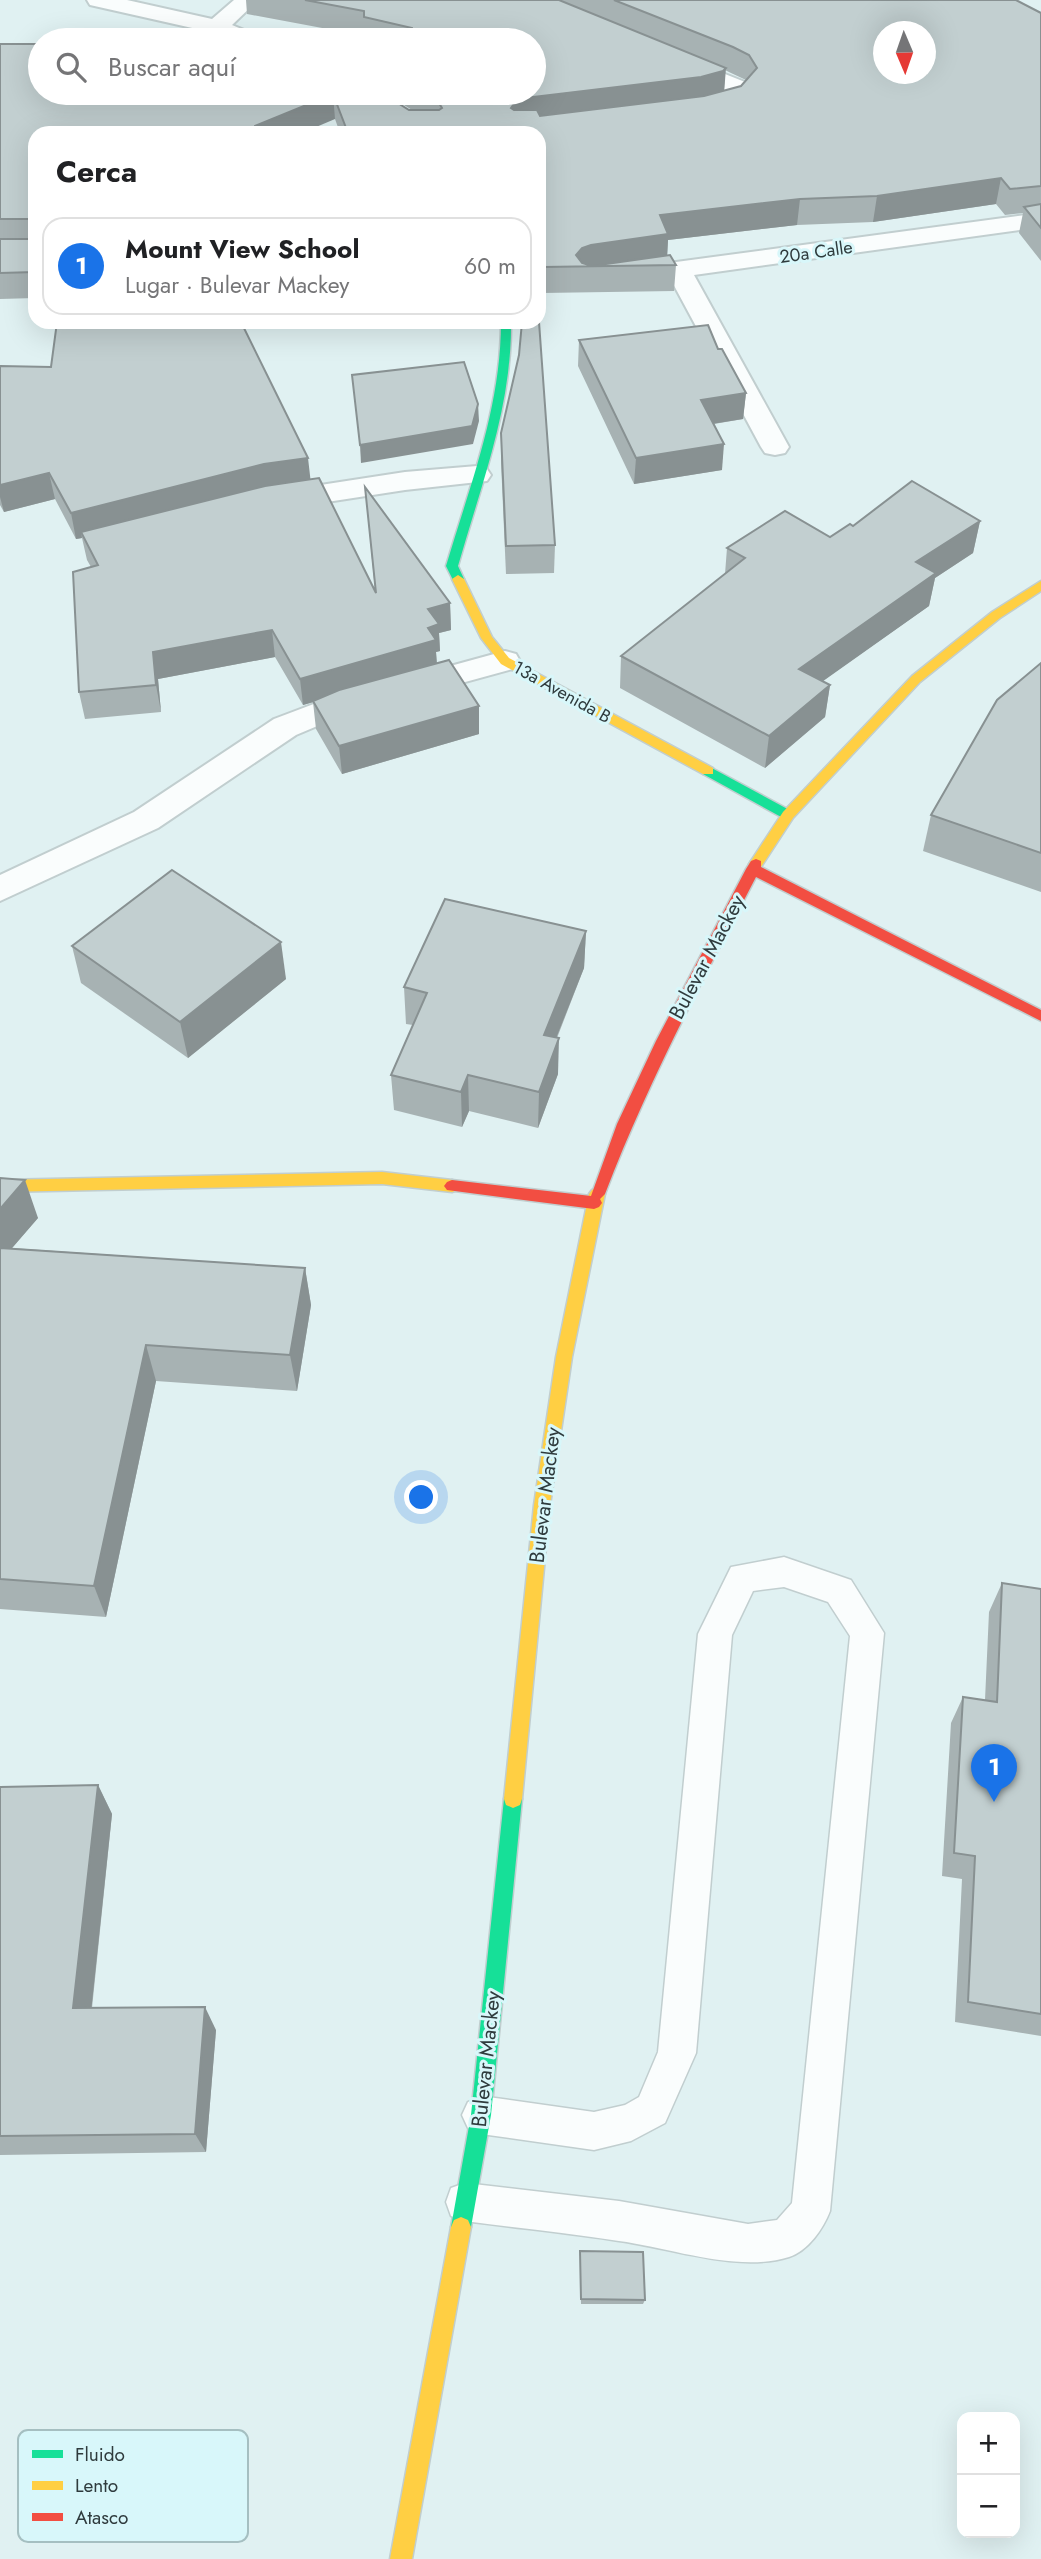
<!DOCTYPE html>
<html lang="es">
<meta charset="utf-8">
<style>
:root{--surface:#fff;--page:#f6f6f6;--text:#202124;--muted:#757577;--line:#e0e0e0;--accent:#1a73e8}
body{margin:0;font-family:Jost,sans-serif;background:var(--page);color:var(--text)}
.controls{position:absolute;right:21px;bottom:21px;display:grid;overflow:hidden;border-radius:14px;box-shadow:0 7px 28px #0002}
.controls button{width:63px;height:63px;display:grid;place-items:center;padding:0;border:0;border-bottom:2px solid var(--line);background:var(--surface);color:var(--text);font:35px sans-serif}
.compass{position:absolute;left:873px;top:21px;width:63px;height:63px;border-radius:50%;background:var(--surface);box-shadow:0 7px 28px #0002;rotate:178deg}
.you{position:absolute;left:422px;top:1498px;width:24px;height:24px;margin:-18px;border:5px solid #fff;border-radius:50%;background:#1a73e8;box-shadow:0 0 0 10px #1a73e833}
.badge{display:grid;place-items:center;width:46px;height:46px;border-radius:50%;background:var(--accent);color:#fff;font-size:23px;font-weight:700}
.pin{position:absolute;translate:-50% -58px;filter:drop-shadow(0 2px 4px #0008)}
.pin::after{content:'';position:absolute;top:37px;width:24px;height:21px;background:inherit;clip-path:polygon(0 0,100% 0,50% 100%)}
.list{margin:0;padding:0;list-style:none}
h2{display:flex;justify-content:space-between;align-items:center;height:91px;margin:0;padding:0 28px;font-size:30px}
h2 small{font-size:23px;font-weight:400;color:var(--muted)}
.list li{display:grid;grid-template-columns:46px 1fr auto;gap:21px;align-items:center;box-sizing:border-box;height:98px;margin:0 14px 14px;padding:0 14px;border:2px solid var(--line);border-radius:21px}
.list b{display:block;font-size:26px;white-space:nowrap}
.list p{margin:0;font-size:23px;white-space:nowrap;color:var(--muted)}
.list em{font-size:23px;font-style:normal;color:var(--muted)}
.icon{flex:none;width:38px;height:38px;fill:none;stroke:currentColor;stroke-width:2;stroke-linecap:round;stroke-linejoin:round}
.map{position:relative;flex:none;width:1041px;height:2559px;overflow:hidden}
.search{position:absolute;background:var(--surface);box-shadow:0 7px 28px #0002;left:28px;top:28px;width:518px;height:77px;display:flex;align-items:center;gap:18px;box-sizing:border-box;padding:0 24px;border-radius:38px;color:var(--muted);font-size:26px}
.panel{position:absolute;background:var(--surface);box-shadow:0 7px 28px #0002;left:28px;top:126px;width:518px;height:203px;border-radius:21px}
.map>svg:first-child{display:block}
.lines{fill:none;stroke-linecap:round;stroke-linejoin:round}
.lane-casing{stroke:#c1cecf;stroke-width:3}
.street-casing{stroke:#c1cecf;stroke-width:4}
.fast-casing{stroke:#c1cecf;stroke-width:3}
.slow-casing{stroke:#c1cecf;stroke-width:3}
.jam-casing{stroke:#c1cecf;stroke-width:3}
.lane{fill:#fafdfd;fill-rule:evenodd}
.street{fill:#fafdfd;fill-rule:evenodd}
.fast{fill:#16e098;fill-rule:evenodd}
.slow{fill:#ffcf43;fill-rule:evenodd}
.jam{fill:#f24e42;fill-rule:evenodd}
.wall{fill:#a7b2b3;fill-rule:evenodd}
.shaded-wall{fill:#889192}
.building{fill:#c2cfd0;stroke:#889192;stroke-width:2;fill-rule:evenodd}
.labels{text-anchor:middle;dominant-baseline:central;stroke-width:6;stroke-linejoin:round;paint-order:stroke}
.far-street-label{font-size:18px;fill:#2f3b3d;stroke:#d8f7fa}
.street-label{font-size:21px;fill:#2f3b3d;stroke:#d8f7fa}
.key{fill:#d8f7fa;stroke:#a5bfc1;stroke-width:2}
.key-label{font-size:19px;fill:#2f3b3d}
</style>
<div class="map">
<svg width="1041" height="2559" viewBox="0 0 1041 2559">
<rect width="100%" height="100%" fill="#e0f1f2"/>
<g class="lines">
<defs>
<path id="lane" d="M784 1557 851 1580 884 1633 830 2211C823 2229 808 2251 789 2257 738 2273 671 2248 619 2241 568 2233 516 2228 465 2221L451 2216 446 2202 451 2188 465 2183 619 2201 748 2224 777 2220 792 2203 850 1636 828 1602 784 1587 753 1591 732 1635 696 2053 665 2123 631 2141 594 2150 481 2134 468 2128 462 2115 468 2102 481 2096 594 2112 625 2105 639 2097 658 2052 698 1634 731 1567Z"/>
<g id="street">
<path d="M87 0H127L212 19 234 0H258L232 25 256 35 259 40H229L210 32 90 5Z"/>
<path d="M675 54 745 82 752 93C740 110 715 122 694 117L690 112C699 100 718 104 728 92L667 66 664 61 667 56Z"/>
<path d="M1041 213V227L694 275 789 447 785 453 775 455 765 453 761 447 670 278 624 285 615 282 611 277 615 272 624 269Z"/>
<path d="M477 466 487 469 491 475 487 481 405 490 275 510 265 507 261 501 265 495 275 492 405 472Z"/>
<path d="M505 651 516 654 520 661 516 668 341 716 296 735 158 828 0 901V875L134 812 274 719 319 702Z"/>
</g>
<g id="fast">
<path d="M501 322H511C512 407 481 485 458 566L464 579 458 583 454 582 446 566C470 485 501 408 501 322Z"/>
<path d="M708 766 793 812 795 815 788 820 783 818 703 774V768Z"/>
<path d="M513 1790 520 1793 522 1799 491 2115 471 2227 468 2234 461 2237 454 2234 451 2227 471 2115 504 1799 506 1793Z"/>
</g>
<g id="slow">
<path d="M458 575 464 579 492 637 509 658 713 768V774H703L501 664 481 638 452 579Z"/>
<path d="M1041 581V591L1000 618 920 682 793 818 761 867H751L749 864 783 812 912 676 992 612Z"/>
<path d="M382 1172 452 1180 457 1182 460 1186 457 1190 452 1192 382 1184 0 1192V1180Z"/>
<path d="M597 1188 602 1190 605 1194 572 1357 550 1505 522 1799 520 1805 513 1808 506 1805 504 1799 534 1505 556 1357 589 1194 592 1190Z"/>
<path d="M461 2217 468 2220 471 2227 412 2559H390L451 2227 454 2220Z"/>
</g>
<path id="jam" d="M756 859 761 861V867L1041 1010V1021L756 877C702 981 647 1084 605 1194L600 1199 602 1203 599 1207 594 1209 447 1190 444 1186 447 1182 452 1180 591 1196 617 1124 656 1041 746 869 751 861Z"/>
</defs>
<!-- lane casing -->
<use href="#lane" class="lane-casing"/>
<!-- street casing -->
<use href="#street" class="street-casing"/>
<!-- fast casing -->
<use href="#fast" class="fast-casing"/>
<!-- slow casing -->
<use href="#slow" class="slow-casing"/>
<!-- jam casing -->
<use href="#jam" class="jam-casing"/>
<!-- lane -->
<use href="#lane" class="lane"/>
<!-- street -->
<use href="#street" class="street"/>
<!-- fast -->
<use href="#fast" class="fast"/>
<!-- slow -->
<use href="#slow" class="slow"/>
<!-- jam -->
<use href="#jam" class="jam"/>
</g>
<!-- wall -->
<g class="wall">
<path d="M246 0H1016L1041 13V261L1019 233 1023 213 1005 215 996 204 873 222 797 225 668 240 667 255 676 265 674 291 542 293 539 283V133H340L335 119 35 133V298L0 299V44L382 93 409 110H412L385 93H534V40H365V36L247 14ZM725 70 731 73 746 80 741 86 724 91Z"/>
<path d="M579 340 718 349 746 393 743 419 714 424 722 470 634 484 578 366Z"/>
<path d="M0 366 310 480 375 591 365 487 450 603 451 630 439 633 440 651 436 652 437 664 479 734 342 774 316 729 313 702 303 705 275 657 158 679 161 712 85 719 79 692 91 567 87 560 82 538 76 539 55 499 4 512 0 505Z"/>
<path d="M501 433 555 545 554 573 506 574 501 462Z"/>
<path d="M980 521 973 553 935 578 929 606 822 681 830 685 825 717 765 768 620 688 621 656 725 574 727 548 830 537 853 526Z"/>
<path d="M1041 663V892L923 851 931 815Z"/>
<path d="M586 931 584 968 557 1038 558 1074 538 1128 469 1111 462 1127 394 1110 391 1075 413 1025 406 1024 404 987Z"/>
<path d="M72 946 286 979 188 1058 81 983Z"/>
<path d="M0 1178 38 1218 12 1248 305 1268 311 1305 297 1391 156 1381 106 1617 0 1609Z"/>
<path d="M1002 1583 1041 1589V2036L955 2022 962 1879 942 1876 951 1723 963 1697 985 1700 989 1612Z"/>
<path d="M98 1785 112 1814 92 2008 216 2030 206 2152 0 2155V1787Z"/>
<path d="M580 2251 645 2300 643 2304H581Z"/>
</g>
<!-- shaded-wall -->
<g class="shaded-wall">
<path d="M726 68 724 93 525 123 511 108 516 101 525 98Z"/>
<path d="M333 94 335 119 302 133H255V126Z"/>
<path d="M1001 178 996 204 873 222 877 196Z"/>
<path d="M800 199 797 225 668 240 667 260 576 267V255L582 248 660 215Z"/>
<path d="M746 393 743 419 699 426 701 400Z"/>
<path d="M478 404 479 421 473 444 361 463 360 445Z"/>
<path d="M724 444 722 470 634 484 636 458Z"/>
<path d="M308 458 311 484 81 532 82 538 76 539 71 513 264 464Z"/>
<path d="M49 473 55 499 4 512 0 497V485Z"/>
<path d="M980 521 973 553 935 578 929 606 795 701 799 669 916 562Z"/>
<path d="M450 603 451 630 439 633 440 651 436 652 437 667 303 705 300 679 428 609Z"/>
<path d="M272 630 275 657 158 679 161 712 156 685 153 652Z"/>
<path d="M830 685 825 717 765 768 769 736Z"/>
<path d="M479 706V734L342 774 339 746Z"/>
<path d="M586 931 584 968 543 1071 544 1035Z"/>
<path d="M281 942 286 979 188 1058 180 1022Z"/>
<path d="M559 1038 558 1074 538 1128 539 1092Z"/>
<path d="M468 1075 469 1111 462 1127 461 1092Z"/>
<path d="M25 1180 38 1218 0 1262V1209Z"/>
<path d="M305 1268 311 1305 297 1391 290 1355Z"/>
<path d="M146 1345 156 1381 106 1617 94 1586Z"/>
<path d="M98 1785 112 1814 89 2031 73 2008Z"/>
<path d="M205 2007 216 2030 206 2152 195 2134Z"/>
</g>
<!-- building -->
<g class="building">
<path d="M305 0H559L726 68 723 71 701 77 525 98 516 101 511 108 514 110H537L540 116 704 96 741 86 757 68 749 55 733 47 614 0H1016L1041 13V186L1010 189 1001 178 877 196 800 199 660 215 668 234 591 245 582 248 576 255 582 263 592 266 670 255 676 265 543 267 539 256V133H348L333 94 255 126V133H35V272L0 273V239H32V219H0V44H40V93H382L409 110H439L442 108 437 100 424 93H534V40H411L412 28 364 17V11ZM884 32H926V74H884Z"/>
<path d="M1041 204V228L1024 207Z"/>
<path d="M57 322H241L308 458 264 464 71 513 49 473 0 485V366L51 367Z"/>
<path d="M522 322H539L555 545 506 546 501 433 519 355Z"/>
<path d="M708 325 718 349H722L746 393 701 400 724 444 636 458 579 340Z"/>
<path d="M464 362 478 404 472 426 360 445 352 375Z"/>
<path d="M319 478 376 593 365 487 450 603 428 609 439 624 428 628 436 640 300 679 272 630 153 652 156 685 79 692 73 572 98 565 81 532 265 486Z"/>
<path d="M912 481 980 521 916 562 936 573 799 669 830 685 769 736 621 656 745 558 727 548 785 511 830 537 850 524 853 526Z"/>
<path d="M449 660 479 706 339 746 313 701 339 690Z"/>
<path d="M1041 663V853L931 815 997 700Z"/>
<path d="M172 870 281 942 180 1022 72 946Z"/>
<path d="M445 899 586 931 544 1035 559 1038 539 1092 468 1075 461 1092 391 1075 427 993 404 987Z"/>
<path d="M0 1178 25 1180 0 1209Z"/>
<path d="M0 1248 305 1268 290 1355 146 1345 94 1586 0 1579Z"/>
<path d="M1002 1583 1041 1589V2014L968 2002 975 1856 954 1853 963 1697 997 1702Z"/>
<path d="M98 1785 73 2008 205 2007 195 2134 0 2136V1787Z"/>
<path d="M580 2251 643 2252 645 2300 581 2299Z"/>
</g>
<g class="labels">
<!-- far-street labels -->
<g class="far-street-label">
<text transform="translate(816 252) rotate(-8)">20a Calle</text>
<text transform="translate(562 692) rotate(29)">13a Avenida B</text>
</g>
<!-- street labels -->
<g class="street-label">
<text transform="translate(707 957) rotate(-62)">Bulevar Mackey</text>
<text transform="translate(545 1495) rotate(-83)">Bulevar Mackey</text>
<text transform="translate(486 2059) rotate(-84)">Bulevar Mackey</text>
</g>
</g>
<!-- legend -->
<rect x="18" y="2430" width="230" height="112" rx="10" class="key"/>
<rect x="32" y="2450" width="31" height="8" fill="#16e098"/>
<rect x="32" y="2481" width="31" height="9" fill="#ffcf43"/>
<rect x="32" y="2513" width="31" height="8" fill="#f24e42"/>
<g class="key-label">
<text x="75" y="2461">Fluido</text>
<text x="75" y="2492">Lento</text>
<text x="75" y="2524">Atasco</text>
</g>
</svg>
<div class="controls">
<button>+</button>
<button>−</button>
</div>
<svg class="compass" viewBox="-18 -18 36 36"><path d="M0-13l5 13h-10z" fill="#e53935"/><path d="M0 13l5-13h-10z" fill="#757577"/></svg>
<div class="you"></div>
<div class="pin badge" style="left:994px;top:1802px">1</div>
<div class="search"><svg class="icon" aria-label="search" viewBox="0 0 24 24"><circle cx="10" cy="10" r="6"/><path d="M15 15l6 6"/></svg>Buscar aquí</div>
<section class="panel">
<h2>Cerca<small></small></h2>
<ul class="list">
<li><span class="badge">1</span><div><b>Mount View School</b><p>Lugar · Bulevar Mackey</p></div><em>60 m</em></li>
</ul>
</section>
</div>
